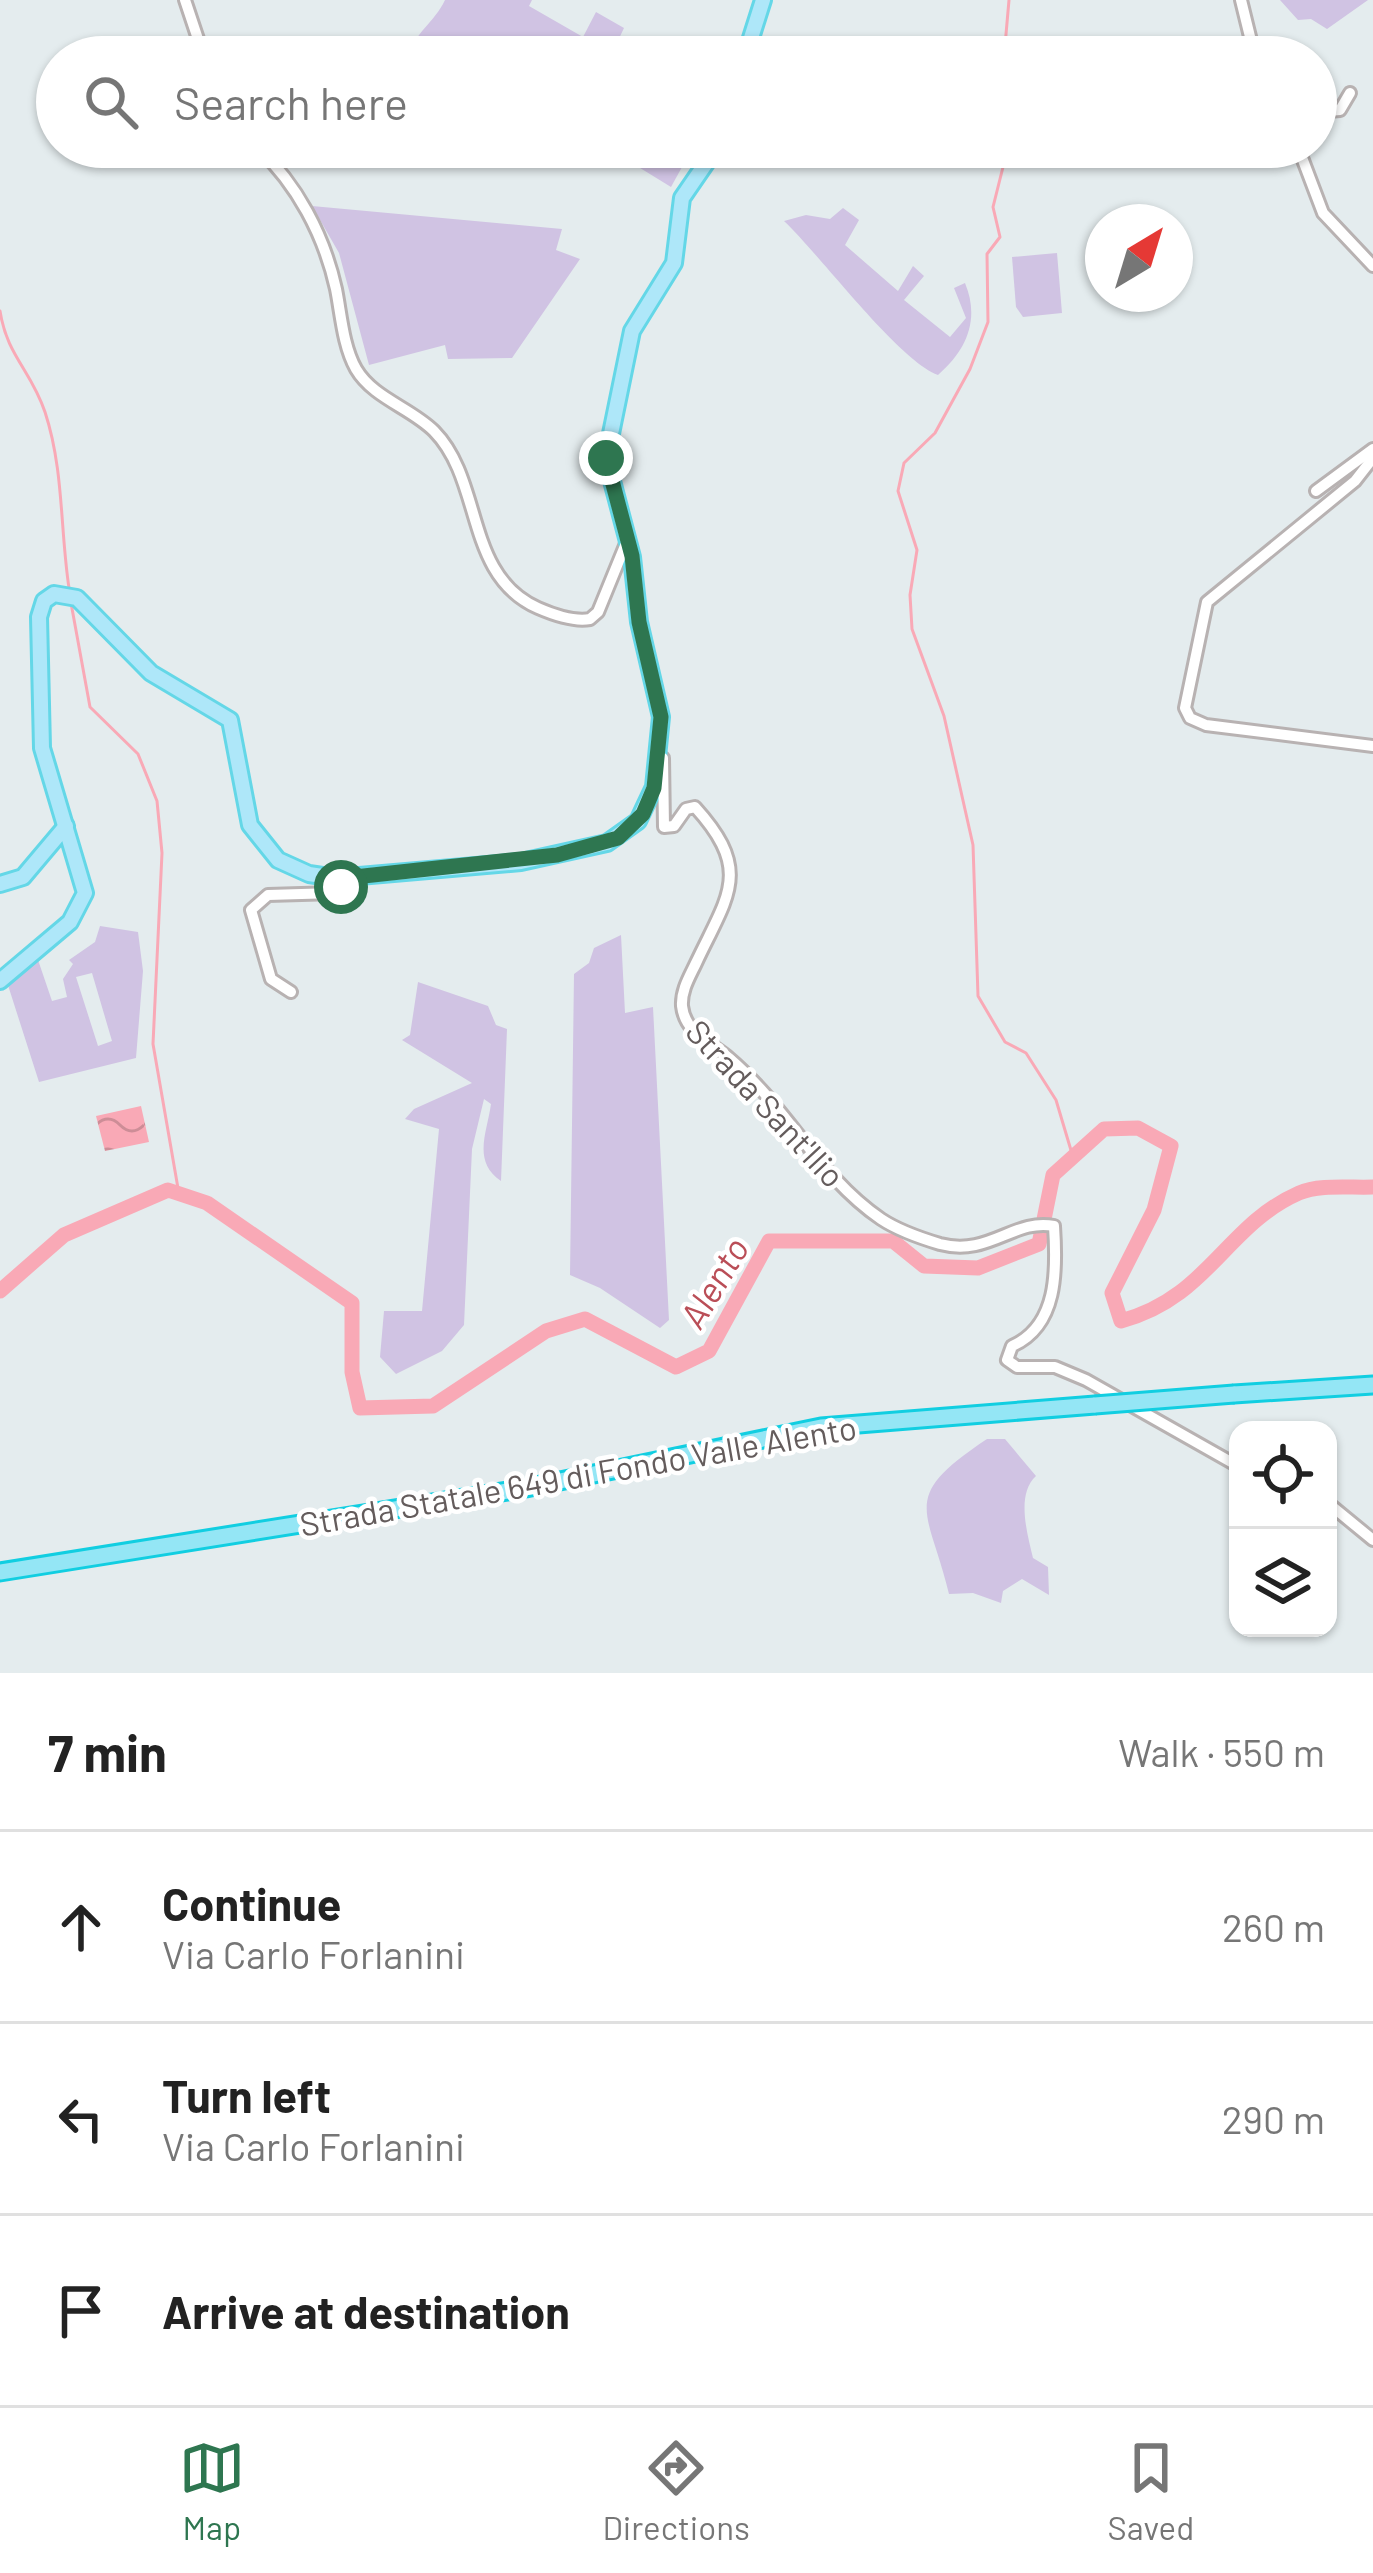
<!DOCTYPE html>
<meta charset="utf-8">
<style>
:root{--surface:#fff;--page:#f6f6f6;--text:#222;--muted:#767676;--line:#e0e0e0;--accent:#2e7650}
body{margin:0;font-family:Barlow,sans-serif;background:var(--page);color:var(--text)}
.controls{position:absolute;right:36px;bottom:36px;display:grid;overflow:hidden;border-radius:24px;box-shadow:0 3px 9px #0004}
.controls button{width:108px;height:108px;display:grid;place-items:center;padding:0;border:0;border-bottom:3px solid var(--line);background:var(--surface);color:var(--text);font:60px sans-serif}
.compass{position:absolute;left:1085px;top:204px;width:108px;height:108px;border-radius:50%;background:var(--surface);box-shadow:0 3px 9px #0004;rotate:38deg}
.stop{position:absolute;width:36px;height:36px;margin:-27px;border:9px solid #2e7650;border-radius:50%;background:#fff}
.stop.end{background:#2e7650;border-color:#fff;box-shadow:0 3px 12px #0008}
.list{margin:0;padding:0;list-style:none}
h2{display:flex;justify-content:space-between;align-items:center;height:156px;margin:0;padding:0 48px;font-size:51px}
h2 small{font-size:39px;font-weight:400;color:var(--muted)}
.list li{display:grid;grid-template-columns:78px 1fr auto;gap:36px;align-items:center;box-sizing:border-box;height:192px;padding:0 48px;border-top:3px solid var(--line)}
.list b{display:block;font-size:45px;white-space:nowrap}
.list p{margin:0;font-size:39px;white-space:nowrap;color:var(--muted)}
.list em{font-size:39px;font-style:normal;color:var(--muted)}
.icon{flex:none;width:66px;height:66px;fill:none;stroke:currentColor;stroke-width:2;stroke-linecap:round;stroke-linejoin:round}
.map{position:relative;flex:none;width:1373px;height:1673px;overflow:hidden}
.search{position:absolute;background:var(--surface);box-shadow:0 3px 9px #0004;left:36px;right:36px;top:36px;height:132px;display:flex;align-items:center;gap:30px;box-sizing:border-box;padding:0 42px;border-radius:66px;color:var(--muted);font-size:45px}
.sheet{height:732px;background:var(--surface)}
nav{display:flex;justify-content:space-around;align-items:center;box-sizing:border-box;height:168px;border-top:3px solid var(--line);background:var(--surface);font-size:33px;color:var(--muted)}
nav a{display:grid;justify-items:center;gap:6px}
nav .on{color:var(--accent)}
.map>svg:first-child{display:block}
.grass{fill:#d0c3e3;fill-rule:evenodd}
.water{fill:url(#water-waves)}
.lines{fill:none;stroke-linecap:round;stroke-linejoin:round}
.stream{stroke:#f9a9b6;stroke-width:3}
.river{stroke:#f9a9b6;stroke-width:15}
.minor-casing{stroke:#b8b2b2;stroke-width:16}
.major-casing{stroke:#64d7e7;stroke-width:20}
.highway-casing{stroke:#11cee1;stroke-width:21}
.minor{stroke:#fff;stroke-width:10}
.major{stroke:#aee7f9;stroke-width:14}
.highway{stroke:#94e6f5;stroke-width:15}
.highway-bridge-casing{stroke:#11cee1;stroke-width:21;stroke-linecap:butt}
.highway-bridge{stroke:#94e6f5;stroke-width:15}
.route{stroke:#2e7650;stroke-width:15}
.labels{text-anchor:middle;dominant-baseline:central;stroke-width:9;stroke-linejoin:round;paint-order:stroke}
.street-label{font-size:33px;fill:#645c5c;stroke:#fff}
.water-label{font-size:36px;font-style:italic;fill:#ba4e57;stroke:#fff}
</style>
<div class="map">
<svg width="1373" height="1673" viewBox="0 0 1373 1673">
<defs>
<pattern id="water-waves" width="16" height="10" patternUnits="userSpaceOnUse" patternTransform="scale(3)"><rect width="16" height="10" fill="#f9a9b6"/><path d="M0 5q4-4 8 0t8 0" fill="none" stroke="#cd8d97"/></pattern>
</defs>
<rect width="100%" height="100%" fill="#e4ecee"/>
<!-- grass -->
<g class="grass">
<path d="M445 0H532L529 6 583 37 596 12 624 28 613 51 622 57H408C415 32 434 23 445 0Z"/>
<path d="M1280 0H1368L1327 29 1311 19 1298 20Z"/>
<path d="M606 147H693L671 187Z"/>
<path d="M312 206 562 229 556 250 580 259 512 358 448 359 445 345 369 365 339 253Z"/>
<path d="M843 208 859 220 845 245 898 291 913 266 924 276 904 300 950 337 966 318 954 288 965 283C980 319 967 350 938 375 898 360 821 256 784 221L806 215 830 219Z"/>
<path d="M1057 253 1062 313 1023 317 1016 307 1012 257Z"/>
<path d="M100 926 138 932 143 971 136 1058 39 1082 6 979 36 954 52 1001 67 997 63 979 73 964 69 960 95 942ZM92 973 112 1041 98 1046 76 977Z"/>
<path d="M621 935 625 1013 653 1007 669 1320 660 1328 600 1288 570 1275 574 974 589 963 594 948Z"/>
<path d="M418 982 488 1006 496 1025 507 1029 501 1181C472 1161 487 1133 491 1104L484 1099 472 1149 464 1325 442 1351 396 1374 380 1357 384 1311H422L439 1129 405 1119 414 1109 472 1083 402 1040 410 1035Z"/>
<path d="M987 1439H1005L1036 1476C1016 1494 1027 1533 1033 1558L1048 1567 1049 1595 1022 1579 1003 1591 1001 1603 973 1593 949 1594C928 1507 898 1498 987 1439Z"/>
</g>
<!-- water -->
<path class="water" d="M141 1106 149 1142 105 1151 96 1116Z"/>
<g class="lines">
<!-- stream -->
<g class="stream">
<path d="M1004 57 1009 0"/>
<path d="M1008 147 993 207 1000 237 987 254 988 322 970 369 935 433 904 463 898 491 917 550 910 595 912 629 944 716 973 845 978 996 1005 1042 1026 1053 1056 1100 1073 1157"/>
<path d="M0 311C7 356 31 370 45 412 64 470 60 529 69 588"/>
<path d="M71 603 90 707 138 754 157 801 162 853 153 1044 179 1194"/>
</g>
<!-- river -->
<path class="river" d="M0 1291 64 1235 168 1190 207 1203 352 1303V1372L360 1408 433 1406 546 1331 585 1319 676 1367 709 1351 769 1241H893L924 1266 978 1268 1039 1244 1053 1175 1104 1129 1138 1128 1171 1146 1154 1210 1112 1293 1121 1321C1208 1298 1226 1225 1299 1193 1319 1184 1351 1188 1373 1187"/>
<defs>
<g id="minor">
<path d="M185 0 204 57"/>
<path d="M1241 0 1255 57"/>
<path d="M1316 112 1340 110 1350 93"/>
<path d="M257 147C297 184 324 235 336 289 341 314 343 346 356 369 373 398 411 408 434 431 484 482 464 575 538 608 554 615 573 622 590 619L598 612 627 541"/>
<path d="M1298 147 1323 213 1373 266"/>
<path d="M1373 458 1355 481 1207 602 1185 708 1190 718 1206 725 1373 746"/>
<path d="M1316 491 1373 449"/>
<path d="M663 758 664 827 674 826 686 809 695 807C753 871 728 895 696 963 690 976 681 990 682 1006 685 1033 710 1042 729 1058 786 1106 819 1177 881 1219 899 1231 920 1238 940 1244 989 1257 1014 1218 1054 1226 1057 1270 1058 1326 1012 1346L1007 1360 1017 1367H1055L1086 1380 1238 1466"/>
<path d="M291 992 271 979 251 910 268 895 335 893 345 877"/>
<path d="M1328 1503 1373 1540"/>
</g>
<g id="major">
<path d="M745 57 763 0"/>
<path d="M0 884 23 877 66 826"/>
<path d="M0 981 70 922 85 893 42 748 39 617 44 601 54 594 77 598 151 673 230 720 250 825 278 860 309 874 336 878 521 862 607 843 638 821 654 787 661 717 639 622 632 557 606 458 632 331 674 263 682 198 717 147"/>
</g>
<g id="highway">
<path d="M1234 1394 1373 1385"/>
<path d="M0 1572 526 1488 821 1427 1095 1405"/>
</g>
</defs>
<!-- minor casing -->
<use href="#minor" class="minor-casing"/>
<!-- major casing -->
<use href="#major" class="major-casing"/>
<!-- highway casing -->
<use href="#highway" class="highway-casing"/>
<!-- minor -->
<use href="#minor" class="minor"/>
<!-- major -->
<use href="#major" class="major"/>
<!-- highway -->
<use href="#highway" class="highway"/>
<defs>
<path id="highway-bridge" d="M1095 1405 1234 1394"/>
</defs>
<!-- highway-bridge casing -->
<use href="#highway-bridge" class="highway-bridge-casing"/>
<!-- highway-bridge -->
<use href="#highway-bridge" class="highway-bridge"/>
</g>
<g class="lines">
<!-- route -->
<path class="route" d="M341 887 345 878 557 855 618 838 643 814 654 788 661 717 639 622 632 556 606 458"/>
</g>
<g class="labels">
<!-- street labels -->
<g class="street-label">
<text transform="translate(766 1103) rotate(47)">Strada Sant'Ilio</text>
<text transform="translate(578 1475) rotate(-10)">Strada Statale 649 di Fondo Valle Alento</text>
</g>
<!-- water labels -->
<g class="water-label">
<text transform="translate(713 1282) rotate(-59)">Alento</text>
</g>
</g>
</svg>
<div class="controls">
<button><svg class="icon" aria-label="locate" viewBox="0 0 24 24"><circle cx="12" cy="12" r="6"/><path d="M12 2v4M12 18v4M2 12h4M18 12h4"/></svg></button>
<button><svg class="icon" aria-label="layers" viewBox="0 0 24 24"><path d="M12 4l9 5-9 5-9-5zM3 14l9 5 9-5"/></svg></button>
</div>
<svg class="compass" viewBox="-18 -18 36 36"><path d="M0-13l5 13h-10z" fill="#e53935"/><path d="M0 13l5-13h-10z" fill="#767676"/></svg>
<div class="stop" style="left:341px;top:887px"></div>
<div class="stop end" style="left:606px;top:458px"></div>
<div class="search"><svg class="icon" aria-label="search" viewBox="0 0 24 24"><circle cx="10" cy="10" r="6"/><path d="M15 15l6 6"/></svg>Search here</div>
</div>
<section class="sheet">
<h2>7 min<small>Walk · 550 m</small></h2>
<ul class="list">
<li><svg class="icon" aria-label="ahead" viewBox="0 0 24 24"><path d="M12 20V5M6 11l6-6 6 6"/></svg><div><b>Continue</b><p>Via Carlo Forlanini</p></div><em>260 m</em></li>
<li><svg class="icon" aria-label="left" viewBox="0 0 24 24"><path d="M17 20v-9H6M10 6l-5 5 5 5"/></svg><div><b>Turn left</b><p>Via Carlo Forlanini</p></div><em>290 m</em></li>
<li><svg class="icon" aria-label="arrive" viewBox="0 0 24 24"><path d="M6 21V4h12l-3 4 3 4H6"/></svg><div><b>Arrive at destination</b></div></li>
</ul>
</section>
<nav>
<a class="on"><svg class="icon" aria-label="map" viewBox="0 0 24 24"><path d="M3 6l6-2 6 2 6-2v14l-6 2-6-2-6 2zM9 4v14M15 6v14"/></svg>Map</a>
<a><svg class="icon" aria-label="directions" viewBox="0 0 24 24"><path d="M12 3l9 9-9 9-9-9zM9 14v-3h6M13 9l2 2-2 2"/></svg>Directions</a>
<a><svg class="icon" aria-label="saved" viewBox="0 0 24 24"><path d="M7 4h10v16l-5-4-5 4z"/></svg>Saved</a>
</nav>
